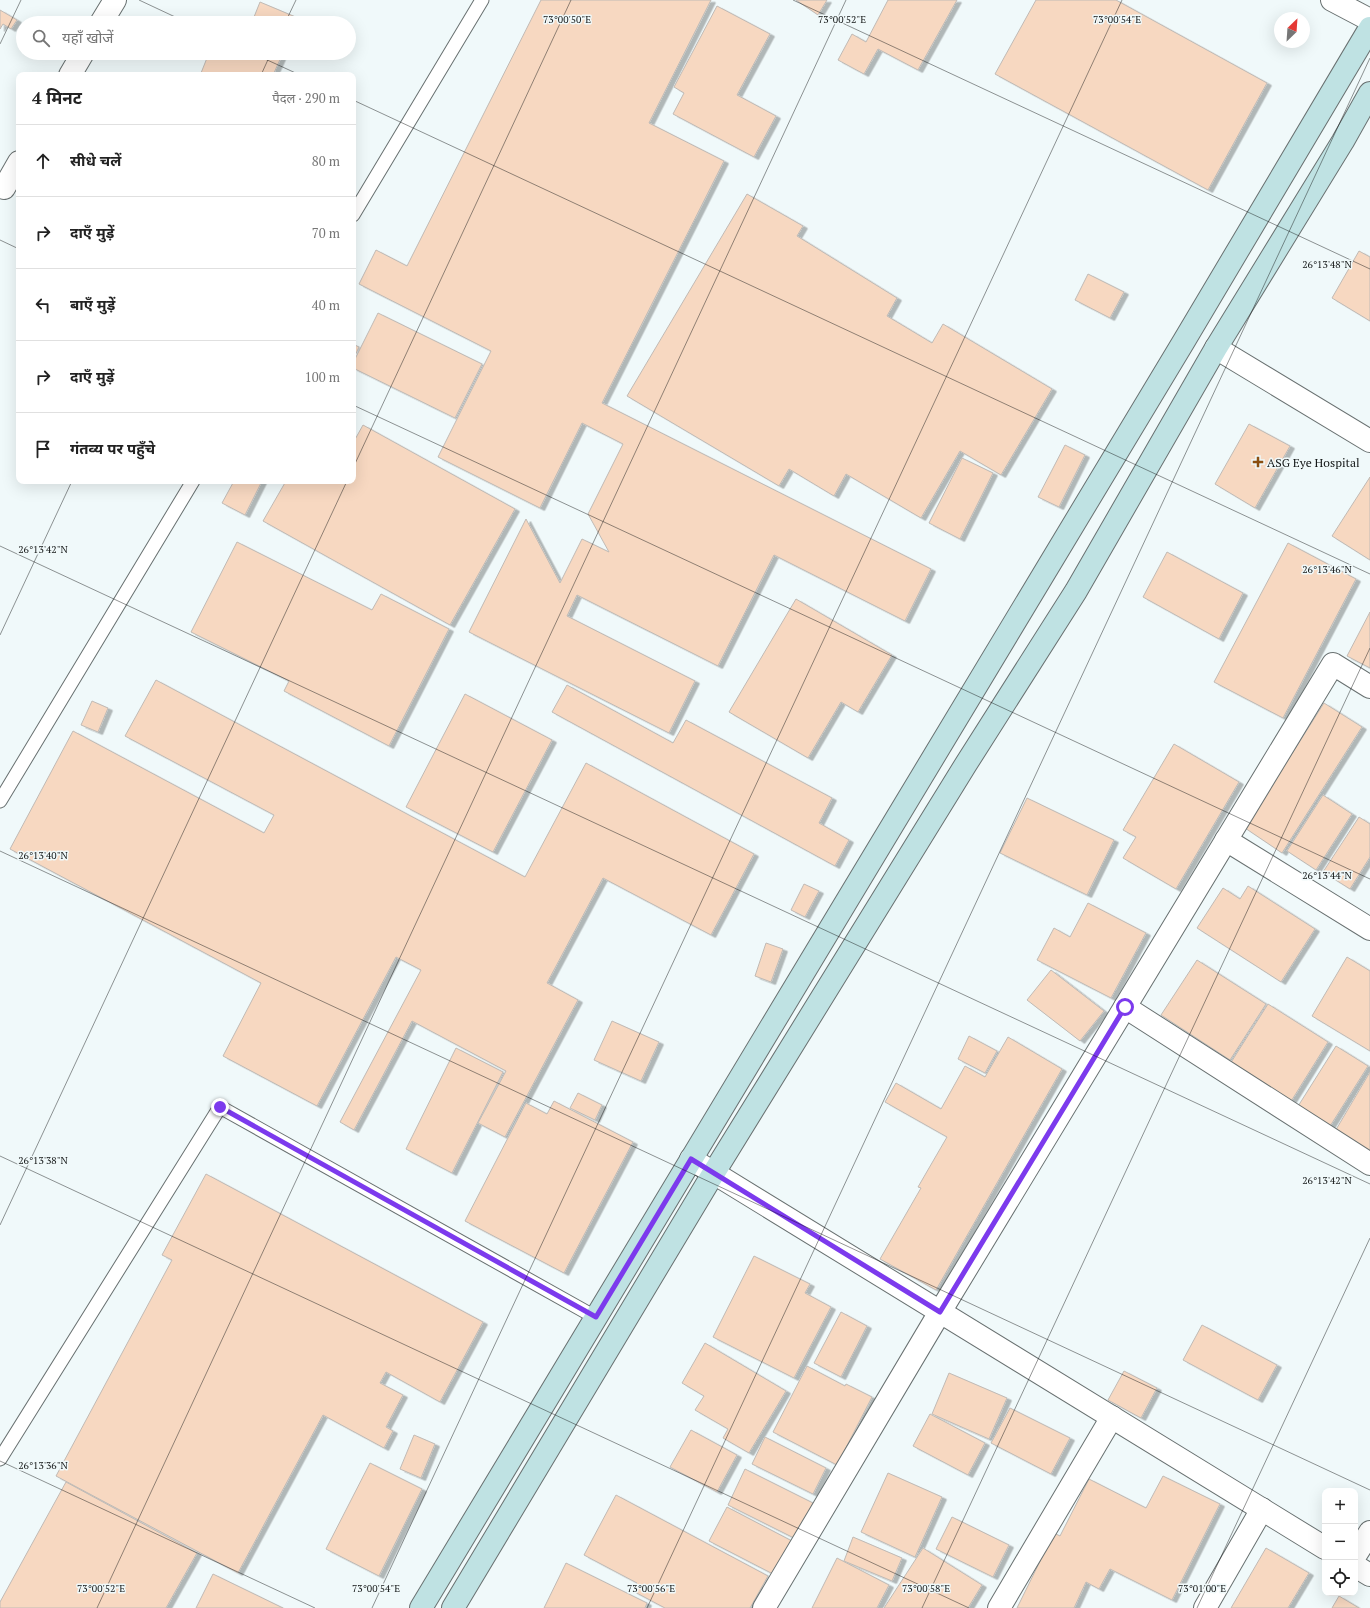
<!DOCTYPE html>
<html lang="hi">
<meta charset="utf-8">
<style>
:root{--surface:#fff;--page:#f2f2f2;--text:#222;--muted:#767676;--line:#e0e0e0}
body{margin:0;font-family:"PT Serif","Noto Sans Devanagari",serif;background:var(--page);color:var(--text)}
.controls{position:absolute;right:12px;bottom:12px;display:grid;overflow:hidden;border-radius:8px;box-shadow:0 4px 16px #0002}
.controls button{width:36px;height:36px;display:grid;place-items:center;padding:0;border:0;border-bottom:1px solid var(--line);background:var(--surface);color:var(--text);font:20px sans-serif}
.compass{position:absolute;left:1274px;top:12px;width:36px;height:36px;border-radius:50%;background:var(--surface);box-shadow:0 4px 16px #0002;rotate:25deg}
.stop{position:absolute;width:12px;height:12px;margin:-9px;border:3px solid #7c3aed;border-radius:50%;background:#fff}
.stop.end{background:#7c3aed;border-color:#fff;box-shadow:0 1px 4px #0008}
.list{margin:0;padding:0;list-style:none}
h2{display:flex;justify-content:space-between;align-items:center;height:52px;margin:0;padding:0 16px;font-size:17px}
h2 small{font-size:13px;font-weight:400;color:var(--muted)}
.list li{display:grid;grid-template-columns:26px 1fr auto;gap:12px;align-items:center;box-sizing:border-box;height:72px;padding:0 16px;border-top:1px solid var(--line)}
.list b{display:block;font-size:15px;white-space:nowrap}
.list em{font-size:13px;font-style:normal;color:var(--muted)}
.icon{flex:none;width:22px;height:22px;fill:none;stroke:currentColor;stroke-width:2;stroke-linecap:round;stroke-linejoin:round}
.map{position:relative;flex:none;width:1370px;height:1608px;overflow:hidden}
.search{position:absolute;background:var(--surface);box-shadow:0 4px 16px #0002;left:16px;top:16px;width:340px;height:44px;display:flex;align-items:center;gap:10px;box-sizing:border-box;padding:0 14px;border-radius:22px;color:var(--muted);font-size:15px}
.panel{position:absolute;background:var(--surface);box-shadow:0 4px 16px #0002;left:16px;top:72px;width:340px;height:412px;border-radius:8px}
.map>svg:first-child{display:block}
.building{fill:#f7d8c1;stroke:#c0bab5;filter:url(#shadow)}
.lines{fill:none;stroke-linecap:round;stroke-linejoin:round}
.lane-casing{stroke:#697171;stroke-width:15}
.street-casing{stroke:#697171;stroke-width:24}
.secondary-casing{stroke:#697171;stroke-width:24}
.lane{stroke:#fff;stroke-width:13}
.street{stroke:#fff;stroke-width:22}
.secondary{stroke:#bfe2e3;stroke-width:22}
.route{stroke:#7c3aed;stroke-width:5}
.ticks{fill:none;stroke:#121515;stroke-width:1;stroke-opacity:0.45}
.poi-dot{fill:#8b4e10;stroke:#f0f9fa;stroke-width:1.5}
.labels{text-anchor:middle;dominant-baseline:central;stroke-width:3;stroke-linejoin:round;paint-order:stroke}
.poi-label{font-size:12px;fill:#121515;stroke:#f0f9fa;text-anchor:start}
.ticks-label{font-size:10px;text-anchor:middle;fill:#121515;stroke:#f0f9fa;stroke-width:3;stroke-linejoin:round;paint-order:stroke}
</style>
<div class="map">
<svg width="1370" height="1608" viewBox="0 0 1370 1608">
<defs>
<filter id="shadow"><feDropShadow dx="4.5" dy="2.5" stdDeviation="0" flood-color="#0004"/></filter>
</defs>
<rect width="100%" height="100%" fill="#f0f9fa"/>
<!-- building -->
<g class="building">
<path d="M541 0H711L649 123 724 161 602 403 931 569 905 621 774 555 718 666 577 595 567 616 695 681 669 733 469 632 526 519 560 583 582 539 609 552 588 514 623 444 582 423 540 508 438 457 491 351 359 284 376 250 407 266Z"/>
<path d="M796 0H827L818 15Z"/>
<path d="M888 0H957L918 70 878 49 864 74 838 60 852 34 866 42Z"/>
<path d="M1036 0H1116L1267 83 1208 190 995 74Z"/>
<path d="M260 2 298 18 296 23 252 22Z"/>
<path d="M717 6 770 34 737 95 776 116 754 157 673 114 684 93 674 87Z"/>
<path d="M0 10 17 20 11 29 3 24 0 29Z"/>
<path d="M225 17 239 23H222Z"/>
<path d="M209 53H283L273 75H207L201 73Z"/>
<path d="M747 194 803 226 797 236 897 298 887 316 932 343 943 324 1052 389 1001 475 960 451 921 518 846 474 834 496 789 469 779 486 627 396Z"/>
<path d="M1359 251 1370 257V321L1332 298Z"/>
<path d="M1088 274 1124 292 1110 318 1075 300Z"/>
<path d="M378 313 482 364 455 418 353 368V363Z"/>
<path d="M353 344 359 347 353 360Z"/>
<path d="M1249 424 1290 446 1255 508 1215 484Z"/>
<path d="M363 425 515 509 450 625 263 521 286 481H353V443Z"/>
<path d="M1065 445 1085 455 1059 507 1038 497Z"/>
<path d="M962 458 993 473 960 539 929 523Z"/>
<path d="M1370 477V560L1332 536Z"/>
<path d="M234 481H262L245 515 222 503Z"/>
<path d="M237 542 372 610 381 594 449 629 389 746 284 691 289 681 191 632Z"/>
<path d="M1288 543 1356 579 1283 718 1214 682Z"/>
<path d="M1167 552 1243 593 1219 639 1143 597Z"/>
<path d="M796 599 892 655 858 712 841 702 808 758 729 712Z"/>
<path d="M1370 612V668L1347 656Z"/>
<path d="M156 680 525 877 586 763 754 854 711 935 603 878 547 983 578 1000 505 1137 478 1123 506 1071 412 1021 354 1130 340 1122 421 970 396 957 317 1106 223 1056 261 983 10 849 73 731 264 833 274 815 125 736Z"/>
<path d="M567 685 673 743 686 720 832 798 819 823 849 840 835 866 552 712Z"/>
<path d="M465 694 552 740 493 852 406 807Z"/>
<path d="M92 701 108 708 98 732 81 725Z"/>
<path d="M1324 703 1362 727 1282 853 1245 828Z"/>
<path d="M1174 744 1239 782 1176 889 1123 858 1136 837 1123 830Z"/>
<path d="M1323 795 1352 814 1316 870 1287 851Z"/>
<path d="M1027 798 1114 840 1087 895 1000 853Z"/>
<path d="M1359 817 1370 824V857L1350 889 1323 872Z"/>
<path d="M804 884 819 891 805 917 791 910Z"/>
<path d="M1248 886 1315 929 1281 982 1197 928 1223 888 1240 899Z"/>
<path d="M1088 903 1146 933 1111 998 1037 960 1054 928 1070 937Z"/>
<path d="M766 943 783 949 771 982 755 976Z"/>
<path d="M1347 957 1370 971V1051L1312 1016Z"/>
<path d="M1197 960 1266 1004 1230 1060 1161 1015Z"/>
<path d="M1051 970 1104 1011 1080 1041 1027 1000Z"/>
<path d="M1268 1004 1328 1042 1290 1103 1230 1064Z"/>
<path d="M612 1021 659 1042 641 1081 594 1060Z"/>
<path d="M969 1036 997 1051 985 1073 958 1059Z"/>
<path d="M1008 1037 1062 1069 936 1290 880 1259 921 1188 918 1187 947 1137 885 1102 896 1083 941 1109 965 1066 985 1077Z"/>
<path d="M1336 1046 1368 1066 1327 1131 1295 1111Z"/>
<path d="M456 1048 503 1072 452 1173 406 1149Z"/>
<path d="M1370 1072V1154L1334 1133Z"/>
<path d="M578 1093 602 1105 595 1120 570 1108Z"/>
<path d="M554 1101 633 1142 564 1273 465 1221 526 1103 547 1114Z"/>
<path d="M206 1174 483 1322 440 1402 386 1372 380 1383 403 1395 386 1427 393 1431 384 1448 323 1415 238 1573 56 1476 172 1260 162 1255Z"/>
<path d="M754 1256 810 1284 805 1293 831 1307 794 1378 713 1337Z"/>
<path d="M841 1312 867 1326 841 1377 814 1363Z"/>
<path d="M1202 1325 1277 1365 1258 1400 1183 1360Z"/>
<path d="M705 1343 786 1391 749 1453 723 1438 728 1429 695 1410 704 1396 682 1383Z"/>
<path d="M807 1366 845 1386 846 1384 872 1397 837 1465 773 1432Z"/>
<path d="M1124 1371 1157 1388 1141 1418 1108 1400Z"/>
<path d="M949 1373 1007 1398 989 1439 932 1414Z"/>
<path d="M1010 1408 1070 1438 1051 1474 991 1443Z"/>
<path d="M930 1414 985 1443 968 1475 913 1446Z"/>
<path d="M691 1430 737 1455 717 1492 670 1467Z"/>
<path d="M414 1435 435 1444 421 1478 400 1469Z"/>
<path d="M765 1437 826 1468 813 1494 752 1464Z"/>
<path d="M370 1463 422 1489 379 1576 326 1549Z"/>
<path d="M745 1469 813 1503 796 1539 728 1505Z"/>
<path d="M888 1473 942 1497 915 1557 861 1532Z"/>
<path d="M1163 1476 1220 1504 1172 1600 1110 1569 1099 1589 1086 1582 1074 1608H1017L1054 1533 1060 1536 1089 1479 1146 1508Z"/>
<path d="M66 1482 197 1553 166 1608H0V1602Z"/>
<path d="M616 1495 768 1576 750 1608H665L633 1591 637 1583 584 1555Z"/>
<path d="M727 1507 792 1541 775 1575 709 1541Z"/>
<path d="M952 1517 1009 1545 993 1577 936 1549Z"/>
<path d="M853 1537 902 1558 892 1581 844 1561Z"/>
<path d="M923 1548 982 1585 968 1608H884Z"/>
<path d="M1266 1548 1309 1573 1288 1608H1231Z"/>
<path d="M837 1558 889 1585 877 1608H812Z"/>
<path d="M566 1563 647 1603 645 1608H544Z"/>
<path d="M213 1574 283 1608H196Z"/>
<path d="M1339 1596 1359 1608H1332Z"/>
</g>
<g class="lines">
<defs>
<g id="lane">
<path d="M353 215 482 0"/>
<path d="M0 801 193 481"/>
<path d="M0 1459 220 1107 595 1317"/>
</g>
<g id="street">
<path d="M1332 0 1370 20"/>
<path d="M101 23 115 0"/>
<path d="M70 75 83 53"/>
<path d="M0 186 4 188 19 162"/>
<path d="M1216 348 1370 441"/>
<path d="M1226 840 1370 929"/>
<path d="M1125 1007 1370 1164"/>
<path d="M691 1159 1325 1548"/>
<path d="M1355 1556 1370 1532"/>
<path d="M1355 1566 1370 1575"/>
<path d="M764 1608 940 1312 1333 664 1370 687"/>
<path d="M999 1608 1112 1417"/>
<path d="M1205 1608 1262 1509"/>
</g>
<g id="secondary">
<path d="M421 1608 1184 341 1370 28"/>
<path d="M453 1608 713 1174 966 764 1076 591 1216 348 1343 141 1370 93"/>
</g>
</defs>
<!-- lane casing -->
<use href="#lane" class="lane-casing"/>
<!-- street casing -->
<use href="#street" class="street-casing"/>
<!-- secondary casing -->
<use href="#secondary" class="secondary-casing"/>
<!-- lane -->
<use href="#lane" class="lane"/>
<!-- street -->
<use href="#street" class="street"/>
<!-- secondary -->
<use href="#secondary" class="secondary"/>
</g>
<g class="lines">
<!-- route -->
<path class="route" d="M220 1107 596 1317 691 1159 940 1312 1125 1007"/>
</g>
<!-- ticks -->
<path class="ticks" d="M139 0 188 23M793 0 1370 269M285 23 296 0M0 44 21 0M252 53 300 75M261 75 271 53M353 100 1370 574M0 240 19 249M353 405 1370 879M353 468 571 0M0 546 1370 1184M0 635 72 481M0 851 1370 1490M0 1156 969 1608M0 1225 347 481M0 1461 315 1608M97 1608 846 0M372 1608 1122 0M647 1608 1370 58M922 1608 1370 648M1197 1608 1370 1238"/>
<!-- markers -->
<path class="poi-dot" d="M1256 456h4v4h4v4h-4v4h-4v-4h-4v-4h4z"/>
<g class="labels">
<!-- poi labels -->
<g class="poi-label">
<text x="1267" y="462">ASG Eye Hospital</text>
</g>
</g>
<g class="ticks-label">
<text x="567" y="23">73°00'50"E</text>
<text x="842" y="23">73°00'52"E</text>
<text x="1117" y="23">73°00'54"E</text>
<text x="1327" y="268">26°13'48"N</text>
<text x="43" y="553">26°13'42"N</text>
<text x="1327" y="573">26°13'46"N</text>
<text x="43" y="859">26°13'40"N</text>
<text x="1327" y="879">26°13'44"N</text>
<text x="43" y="1164">26°13'38"N</text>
<text x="1327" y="1184">26°13'42"N</text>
<text x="43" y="1469">26°13'36"N</text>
<text x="101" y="1592">73°00'52"E</text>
<text x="376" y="1592">73°00'54"E</text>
<text x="651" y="1592">73°00'56"E</text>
<text x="926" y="1592">73°00'58"E</text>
<text x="1202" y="1592">73°01'00"E</text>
</g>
</svg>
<div class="controls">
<button>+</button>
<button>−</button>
<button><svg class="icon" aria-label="locate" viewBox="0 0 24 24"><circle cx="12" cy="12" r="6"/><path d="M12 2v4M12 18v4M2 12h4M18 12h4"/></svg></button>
</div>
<svg class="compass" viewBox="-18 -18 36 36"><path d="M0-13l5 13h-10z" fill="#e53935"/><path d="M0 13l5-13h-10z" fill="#767676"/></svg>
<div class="stop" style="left:1125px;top:1007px"></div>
<div class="stop end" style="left:220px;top:1107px"></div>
<div class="search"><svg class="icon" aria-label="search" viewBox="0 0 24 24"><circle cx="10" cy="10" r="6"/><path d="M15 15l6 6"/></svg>यहाँ खोजें</div>
<section class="panel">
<h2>4 मिनट<small>पैदल · 290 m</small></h2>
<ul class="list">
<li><svg class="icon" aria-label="ahead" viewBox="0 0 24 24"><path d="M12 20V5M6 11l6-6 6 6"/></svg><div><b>सीधे चलें</b></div><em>80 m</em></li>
<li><svg class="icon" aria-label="right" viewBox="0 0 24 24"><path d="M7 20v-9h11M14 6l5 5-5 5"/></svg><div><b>दाएँ मुड़ें</b></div><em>70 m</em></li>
<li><svg class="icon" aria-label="left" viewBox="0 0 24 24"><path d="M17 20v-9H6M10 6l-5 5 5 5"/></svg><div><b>बाएँ मुड़ें</b></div><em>40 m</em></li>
<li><svg class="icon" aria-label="right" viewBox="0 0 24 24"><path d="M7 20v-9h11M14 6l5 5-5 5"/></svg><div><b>दाएँ मुड़ें</b></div><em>100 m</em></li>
<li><svg class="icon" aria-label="arrive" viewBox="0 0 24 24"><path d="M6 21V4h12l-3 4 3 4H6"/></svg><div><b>गंतव्य पर पहुँचे</b></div></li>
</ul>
</section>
</div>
